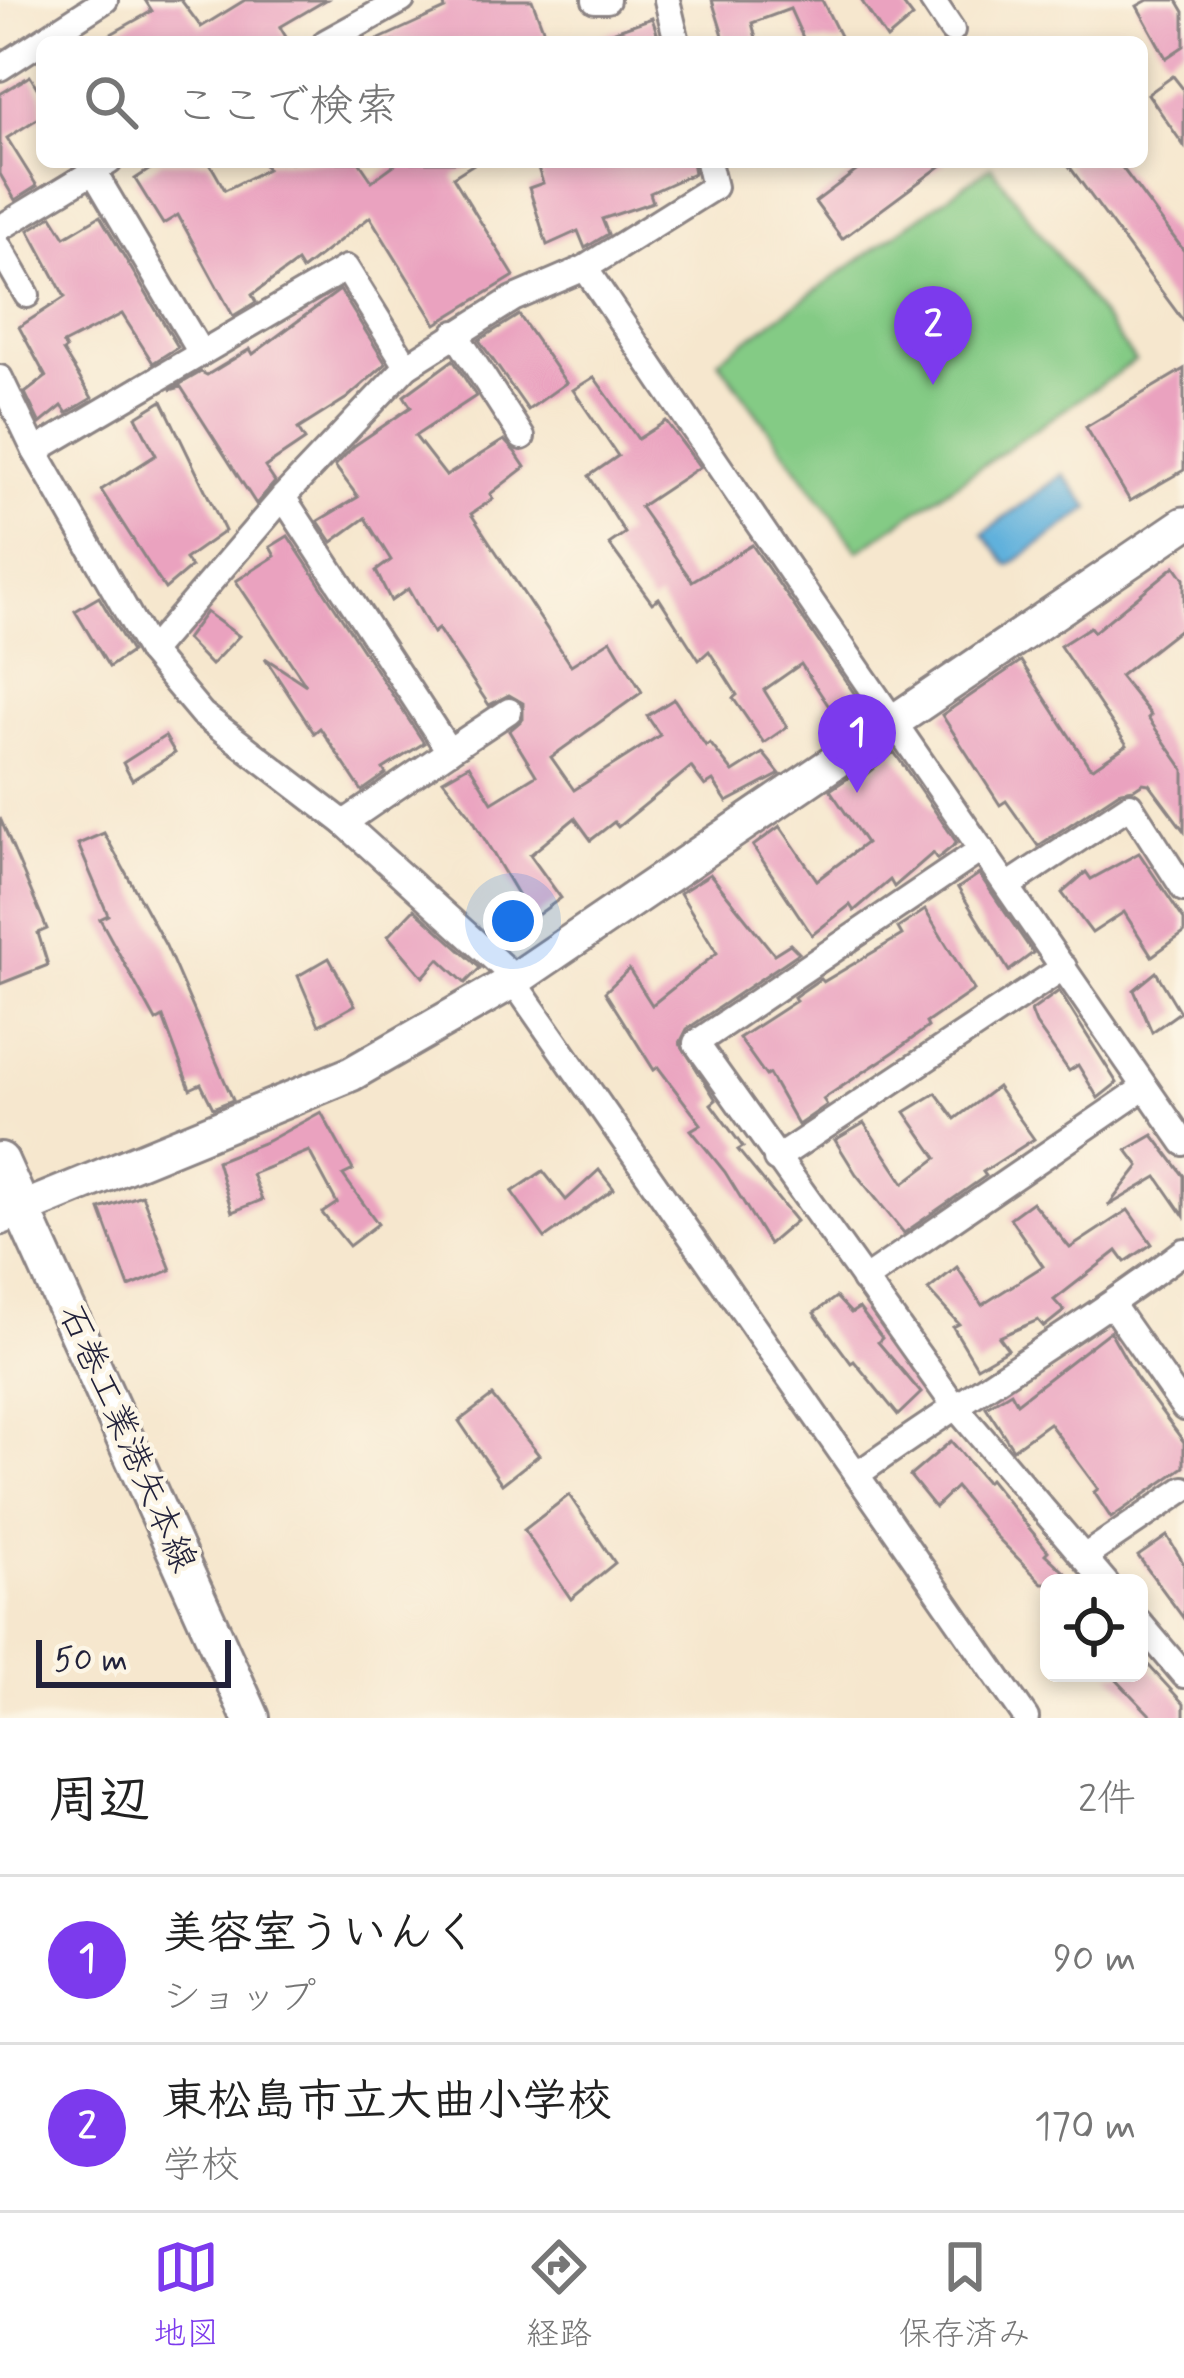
<!DOCTYPE html>
<html lang="ja">
<meta charset="utf-8">
<style>
:root{--surface:#fff;--page:#f6f6f6;--text:#222;--muted:#767676;--line:#e0e0e0;--accent:#7c3aed}
body{margin:0;font-family:Mynerve,"Klee One",sans-serif;background:var(--page);color:var(--text)}
.controls{position:absolute;right:36px;bottom:36px;display:grid;overflow:hidden;border-radius:18px;box-shadow:0 6px 18px #0003}
.controls button{width:108px;height:108px;display:grid;place-items:center;padding:0;border:0;border-bottom:3px solid var(--line);background:var(--surface);color:var(--text);font:60px sans-serif}
.scale{position:absolute;left:36px;bottom:30px;width:195px;box-sizing:border-box;padding-left:12px;border:6px solid #22223b;border-top:0;font-size:33px;line-height:42px;white-space:nowrap;color:#22223b;-webkit-text-stroke:9px #fcf5e5;paint-order:stroke}
.you{position:absolute;left:513px;top:921px;width:42px;height:42px;margin:-30px;border:9px solid #fff;border-radius:50%;background:#1a73e8;box-shadow:0 0 0 18px #1a73e833}
.badge{display:grid;place-items:center;width:78px;height:78px;border-radius:50%;background:var(--accent);color:#fff;font-size:39px;font-weight:700}
.pin{position:absolute;translate:-50% -99px;filter:drop-shadow(0 3px 6px #0008)}
.pin::after{content:'';position:absolute;top:63px;width:42px;height:36px;background:inherit;clip-path:polygon(0 0,100% 0,50% 100%)}
.list{margin:0;padding:0;list-style:none}
h2{display:flex;justify-content:space-between;align-items:center;height:156px;margin:0;padding:0 48px;font-size:51px}
h2 small{font-size:39px;font-weight:400;color:var(--muted)}
.list li{display:grid;grid-template-columns:78px 1fr auto;gap:36px;align-items:center;box-sizing:border-box;height:168px;padding:0 48px;border-top:3px solid var(--line)}
.list b{display:block;font-size:45px;white-space:nowrap}
.list p{margin:0;font-size:39px;white-space:nowrap;color:var(--muted)}
.list em{font-size:39px;font-style:normal;color:var(--muted)}
.icon{flex:none;width:66px;height:66px;fill:none;stroke:currentColor;stroke-width:2;stroke-linecap:round;stroke-linejoin:round}
.map{position:relative;flex:none;width:1184px;height:1718px;overflow:hidden}
.search{position:absolute;background:var(--surface);box-shadow:0 6px 18px #0003;left:36px;right:36px;top:36px;height:132px;display:flex;align-items:center;gap:30px;box-sizing:border-box;padding:0 42px;border-radius:18px;color:var(--muted);font-size:45px}
.sheet{height:492px;background:var(--surface)}
nav{display:flex;justify-content:space-around;align-items:center;box-sizing:border-box;height:168px;border-top:3px solid var(--line);background:var(--surface);font-size:33px;color:var(--muted)}
nav a{display:grid;justify-items:center;gap:6px}
nav .on{color:var(--accent)}
.map>svg:first-child{display:block}
.green{fill:#84cb85;stroke:#537660;stroke-width:3}
.water{fill:#61b1dc;stroke:#426a8c;stroke-width:3}
.building{fill:#eaa2bf}
.lines{fill:none;stroke-linecap:round;stroke-linejoin:round}
.minor-casing{stroke:#8c8484;stroke-width:30}
.tertiary-casing{stroke:#8c8484;stroke-width:39}
.secondary-casing{stroke:#8c8484;stroke-width:42}
.minor{stroke:#fff;stroke-width:24}
.tertiary{stroke:#fff;stroke-width:33}
.secondary{stroke:#fff;stroke-width:36}
.labels{text-anchor:middle;dominant-baseline:central;stroke-width:9;stroke-linejoin:round;paint-order:stroke}
.street-label{font-size:36px;fill:#22223b;stroke:#fcf5e5}
</style>
<div class="map">
<svg width="1184" height="1718" viewBox="0 0 1184 1718">
<rect width="100%" height="100%" fill="#fcf5e5"/>
<filter id="ink" filterUnits="userSpaceOnUse"><feTurbulence type="fractalNoise" baseFrequency=".00833" numOctaves="2"/><feDisplacementMap in="SourceGraphic" scale="24" xChannelSelector="R" yChannelSelector="G"/><feConvolveMatrix kernelMatrix="1 2 1 2 8 2 1 2 1" color-interpolation-filters="sRGB"/></filter>
<filter id="wash" filterUnits="userSpaceOnUse"><feTurbulence type="fractalNoise" baseFrequency=".004" numOctaves="4" result="noise"/><feDisplacementMap in="SourceGraphic" scale="48" xChannelSelector="R" yChannelSelector="G"/><feGaussianBlur stdDeviation="2.7" result="paint"/><feColorMatrix in="noise" values="0 0 0 0 0 0 0 0 0 0 0 0 0 0 0 0 0 1.4 0 .05"/><feComposite in="paint" operator="in"/></filter>
<g filter="url(#wash)">
<rect width="100%" height="100%" fill="#f6e7ce"/>
<!-- green -->
<path class="green" d="M991 166 1135 361 858 551 718 360Z"/>
<!-- water -->
<path class="water" d="M1063 474 1090 508 1009 566 983 534Z"/>
<g id="blocks">
<!-- building -->
<g class="building">
<path d="M145 0H181L201 27 245 0H326L280 27 289 42H97L152 11Z"/>
<path d="M443 0H532L548 42H373L445 9Z"/>
<path d="M712 0H822L843 42H805L790 9 752 23 757 42H725Z"/>
<path d="M861 0H900L913 17 887 39Z"/>
<path d="M1148 0H1177L1184 12V46L1166 58 1137 6Z"/>
<path d="M652 18 660 42H592V39Z"/>
<path d="M30 76 42 96V116L7 138 37 186 15 200 0 174V94Z"/>
<path d="M1173 76 1184 90V146L1148 94Z"/>
<path d="M161 162H209L225 190 267 169 262 162H359L372 181 398 162H477L453 177 514 276 436 324 370 217 302 270 297 262 252 295 256 302 233 316 178 215 163 224 135 179Z"/>
<path d="M536 162H692L694 173 650 193 653 202 602 219 608 234 585 248 578 231 547 245 529 188 543 183Z"/>
<path d="M868 162H946L842 239 815 202Z"/>
<path d="M1066 162H1118L1184 251V322Z"/>
<path d="M52 216 65 237 100 216 178 347 153 363 122 314 63 344 66 349 63 351 92 398 67 413 62 406 40 424 25 393 46 377 19 327 65 297 29 230Z"/>
<path d="M340 290 386 364 347 398 298 429 305 440 265 467 275 482 256 504 181 387 170 390 201 372 207 375 250 349 253 354Z"/>
<path d="M519 315 566 383 528 410 479 340Z"/>
<path d="M453 360 476 396 415 436 446 476 504 440 515 452 525 467 490 494 493 499 471 514 571 665 611 640 642 692 551 757 574 790 660 735 647 716 674 699 706 746 710 743 733 772 763 753 780 774 727 802 713 781 705 786 691 767 618 827 614 822 591 840 575 818 530 855 561 898 532 919 469 813 443 780 469 765 492 802 536 775 509 731 523 719V703L509 695 489 705 438 629 433 633 408 589 391 601 376 571 391 560 365 518 332 542 318 521 358 497 335 466 354 446 411 407 404 396Z"/>
<path d="M1184 369V470L1130 501 1086 427Z"/>
<path d="M594 377 638 439 666 421 700 467 640 507 692 581 752 545 858 699 836 717 801 664 764 690 787 727 764 743 733 698 737 695 709 651 699 660 659 598 652 603 609 544 625 533 589 476 618 456 573 390Z"/>
<path d="M162 401 225 531 185 559 191 567 165 589 101 490 156 455 136 417Z"/>
<path d="M288 536 424 743 383 769 386 774 362 791 320 728 314 733 265 658 306 685 236 581 275 556 270 547Z"/>
<path d="M1175 566 1184 579V626L1120 676 1151 715 1148 718 1184 770V831L1149 784 1143 783 1134 789 1121 791 1038 846 1006 801 1000 805 942 715 1021 661 1089 766 1093 768 1127 745 1060 646 1090 627 1094 632Z"/>
<path d="M99 597 131 652 109 667 75 611Z"/>
<path d="M206 612 239 636 211 665 186 639Z"/>
<path d="M165 736 175 753 132 780 123 763Z"/>
<path d="M894 752 957 843 937 859 933 853 894 887 890 880 854 911 850 905 812 935 753 846 780 826 817 880 866 843 830 790 854 774 859 781Z"/>
<path d="M0 818 47 929 38 933 48 965 0 984Z"/>
<path d="M104 833 166 946 233 1100 213 1108 201 1084 190 1089 163 1017 156 1021 100 919 108 915 78 844Z"/>
<path d="M1139 853 1184 920V933L1152 956 1124 912 1092 933 1062 893 1086 872 1091 879Z"/>
<path d="M710 874 774 954 790 944 799 953 687 1029 680 1043 716 1100 711 1104 743 1147 738 1150 796 1221 769 1244 725 1172 691 1130 701 1124 658 1067 654 1070 605 992 629 969 652 1005 717 953 680 893Z"/>
<path d="M979 874 1033 953 1009 971 958 888Z"/>
<path d="M414 909 480 968 465 983 439 959 423 977 388 936Z"/>
<path d="M925 910 974 990 926 1023 928 1027 897 1050 823 1099 827 1105 798 1125 769 1074 766 1076 739 1038 796 1001 794 997 820 979 823 982 902 935 898 928Z"/>
<path d="M329 958 355 1005 319 1025 298 976Z"/>
<path d="M1156 972 1180 1012 1152 1032 1134 990Z"/>
<path d="M1059 991 1117 1083 1098 1098 1078 1065 1069 1071 1036 1024 1031 1011Z"/>
<path d="M997 1087 1034 1139 983 1172 986 1176 904 1233 856 1174 835 1140 864 1123 904 1183 937 1158 905 1112 936 1093 955 1119Z"/>
<path d="M321 1112 353 1170 343 1175 378 1224 349 1246 322 1213 337 1203 309 1151 252 1174 262 1200 232 1212 217 1161 268 1141Z"/>
<path d="M1153 1135 1184 1176V1216L1157 1177 1108 1206 1139 1166 1127 1150Z"/>
<path d="M599 1170 614 1189 545 1238 512 1192 543 1171 566 1200Z"/>
<path d="M142 1195 171 1270 129 1287 100 1209Z"/>
<path d="M1032 1202 1070 1248 1128 1210 1152 1244 1125 1262 1117 1251 1054 1300 1064 1311 1044 1327 1038 1320 999 1337 1008 1349 977 1367 953 1327 959 1324 928 1290 957 1267 982 1305 1043 1266 1010 1218Z"/>
<path d="M836 1297 851 1313 859 1308 882 1338 878 1342 921 1393 898 1415 854 1361 851 1363 814 1313Z"/>
<path d="M1110 1331 1136 1377 1184 1442V1467L1111 1518 1094 1492 1098 1489 1049 1423 1013 1449 986 1407 1011 1392 1017 1403Z"/>
<path d="M492 1396 539 1455 502 1484 459 1421Z"/>
<path d="M951 1441 986 1482 989 1479 1048 1551 1045 1554 1076 1583H1042L995 1535 956 1487 935 1507 910 1476Z"/>
<path d="M569 1495 615 1563 571 1599 524 1530Z"/>
<path d="M1167 1536 1184 1564V1619L1138 1556Z"/>
<path d="M1139 1655 1184 1704V1718H1153L1110 1673H1139Z"/>
</g>
</g>
</g>
<g filter="url(#ink)">
<use href="#blocks" fill-opacity="0" stroke="#8c8484" stroke-width="3"/>
<g class="lines">
<defs>
<g id="minor">
<path d="M595 0H607"/>
<path d="M667 0 677 42"/>
<path d="M932 0 952 30"/>
<path d="M326 42 402 0"/>
<path d="M0 68 105 0"/>
<path d="M93 171 201 353"/>
<path d="M0 228 109 162"/>
<path d="M0 248 27 295"/>
<path d="M585 268C782 561 983 852 1184 1143"/>
<path d="M455 333 522 437"/>
<path d="M0 378 35 451 150 652 202 714 344 823 504 968 1026 1718"/>
<path d="M35 451 346 268 407 366"/>
<path d="M283 497 449 751 344 823"/>
<path d="M150 652 283 497 407 366 513 299 585 268 714 187 708 162"/>
<path d="M449 751 509 711"/>
<path d="M982 849 696 1043 954 1405 1106 1583"/>
<path d="M1009 885 1130 805 1184 889"/>
<path d="M776 1159 1064 967"/>
<path d="M864 1280 1145 1087"/>
<path d="M1112 1305 1184 1408"/>
<path d="M858 1474C965 1397 1079 1330 1184 1251"/>
<path d="M1084 1557 1184 1489"/>
<path d="M1139 1622 1184 1675"/>
</g>
<path id="tertiary" d="M0 1218 351 1074 513 981 1184 524"/>
<path id="secondary" d="M0 1161 251 1718"/>
</defs>
<!-- minor casing -->
<use href="#minor" class="minor-casing"/>
<!-- tertiary casing -->
<use href="#tertiary" class="tertiary-casing"/>
<!-- secondary casing -->
<use href="#secondary" class="secondary-casing"/>
<!-- minor -->
<use href="#minor" class="minor"/>
<!-- tertiary -->
<use href="#tertiary" class="tertiary"/>
<!-- secondary -->
<use href="#secondary" class="secondary"/>
</g>
</g>
<g class="labels">
<!-- street labels -->
<g class="street-label">
<text transform="translate(126 1439) rotate(66)">石巻工業港矢本線</text>
</g>
</g>
</svg>
<div class="controls">
<button><svg class="icon" aria-label="locate" viewBox="0 0 24 24"><circle cx="12" cy="12" r="6"/><path d="M12 2v4M12 18v4M2 12h4M18 12h4"/></svg></button>
</div>
<div class="scale">50 m</div>
<div class="you"></div>
<div class="pin badge" style="left:857px;top:793px">1</div>
<div class="pin badge" style="left:933px;top:385px">2</div>
<div class="search"><svg class="icon" aria-label="search" viewBox="0 0 24 24"><circle cx="10" cy="10" r="6"/><path d="M15 15l6 6"/></svg>ここで検索</div>
</div>
<section class="sheet">
<h2>周辺<small>2件</small></h2>
<ul class="list">
<li><span class="badge">1</span><div><b>美容室ういんく</b><p>ショップ</p></div><em>90 m</em></li>
<li><span class="badge">2</span><div><b>東松島市立大曲小学校</b><p>学校</p></div><em>170 m</em></li>
</ul>
</section>
<nav>
<a class="on"><svg class="icon" aria-label="map" viewBox="0 0 24 24"><path d="M3 6l6-2 6 2 6-2v14l-6 2-6-2-6 2zM9 4v14M15 6v14"/></svg>地図</a>
<a><svg class="icon" aria-label="directions" viewBox="0 0 24 24"><path d="M12 3l9 9-9 9-9-9zM9 14v-3h6M13 9l2 2-2 2"/></svg>経路</a>
<a><svg class="icon" aria-label="saved" viewBox="0 0 24 24"><path d="M7 4h10v16l-5-4-5 4z"/></svg>保存済み</a>
</nav>
